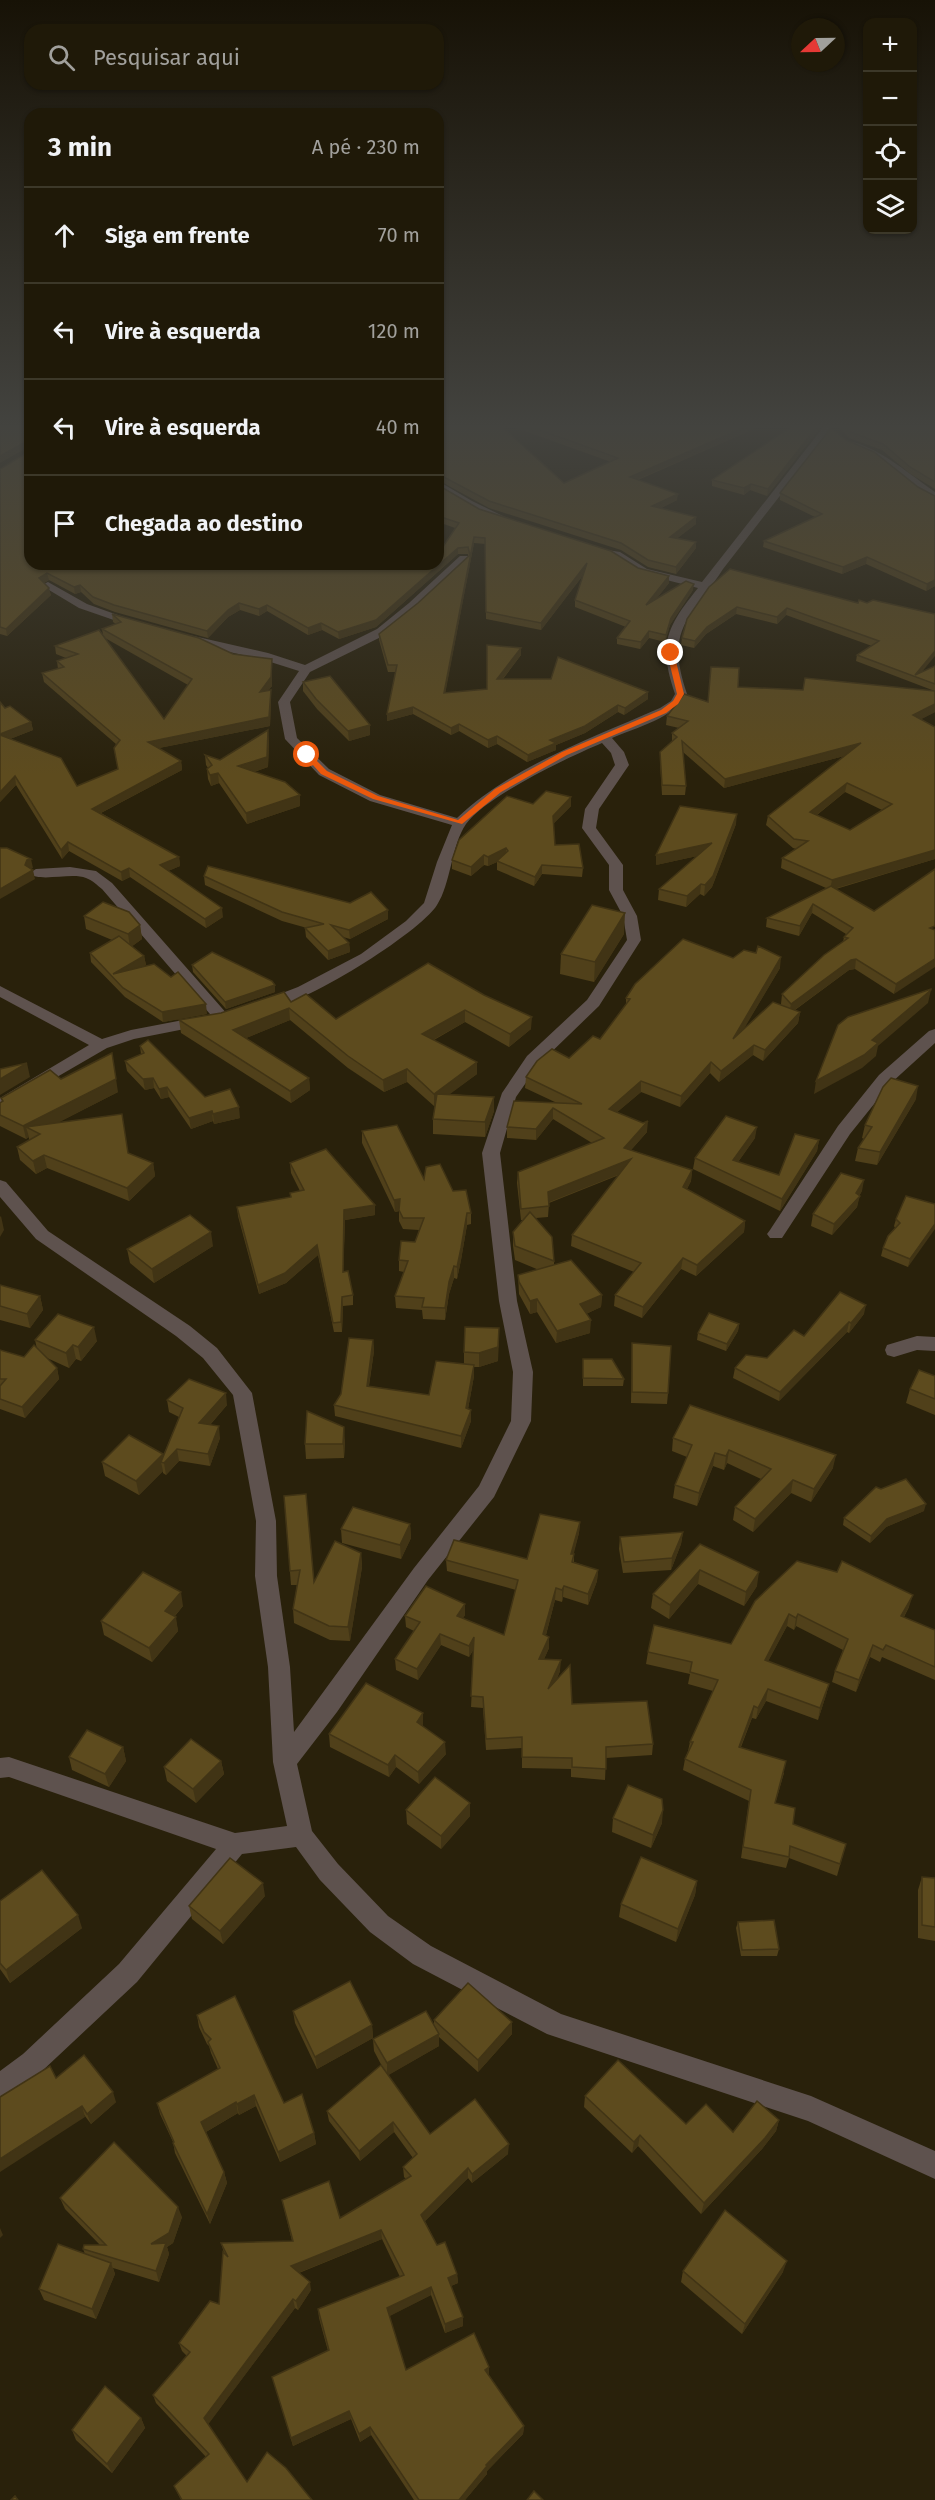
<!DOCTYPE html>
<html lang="pt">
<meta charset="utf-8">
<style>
:root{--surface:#1f1908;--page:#272212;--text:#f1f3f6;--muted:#a1a09c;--line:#3c3829}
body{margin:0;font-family:"Fira Sans",sans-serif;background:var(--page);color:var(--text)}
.controls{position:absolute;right:18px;top:18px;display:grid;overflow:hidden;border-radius:12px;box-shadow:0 2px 4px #0004}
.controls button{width:54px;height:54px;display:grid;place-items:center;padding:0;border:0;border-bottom:2px solid var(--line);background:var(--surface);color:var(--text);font:30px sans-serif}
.compass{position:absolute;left:791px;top:18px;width:54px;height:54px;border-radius:50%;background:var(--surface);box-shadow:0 2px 4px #0004;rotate:248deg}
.stop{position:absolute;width:18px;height:18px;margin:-14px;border:4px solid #ea580c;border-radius:50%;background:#fff}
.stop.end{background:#ea580c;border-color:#fff;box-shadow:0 2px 6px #0008}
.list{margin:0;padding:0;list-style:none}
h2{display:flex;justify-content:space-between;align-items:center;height:78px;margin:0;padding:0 24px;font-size:26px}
h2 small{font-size:20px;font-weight:400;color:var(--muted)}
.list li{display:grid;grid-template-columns:39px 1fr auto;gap:18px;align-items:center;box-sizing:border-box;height:96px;padding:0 24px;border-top:2px solid var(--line)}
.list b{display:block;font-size:22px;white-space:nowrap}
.list em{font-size:20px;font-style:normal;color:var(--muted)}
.icon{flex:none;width:33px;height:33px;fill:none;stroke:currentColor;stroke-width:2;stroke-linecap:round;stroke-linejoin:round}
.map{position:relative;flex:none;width:935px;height:2500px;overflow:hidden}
.search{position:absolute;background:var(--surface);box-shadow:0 2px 4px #0004;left:24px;top:24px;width:420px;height:66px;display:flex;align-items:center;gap:15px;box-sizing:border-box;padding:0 21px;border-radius:18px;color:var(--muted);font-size:22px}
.panel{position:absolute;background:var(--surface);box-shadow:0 2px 4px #0004;left:24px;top:108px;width:420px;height:462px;border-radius:18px}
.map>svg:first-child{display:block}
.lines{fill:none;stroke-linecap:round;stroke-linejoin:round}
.minor{fill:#5e524e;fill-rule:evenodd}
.wall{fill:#50401a;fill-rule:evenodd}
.shaded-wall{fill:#413415}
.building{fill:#5d4b1e;stroke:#413415;stroke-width:1.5;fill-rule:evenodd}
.route{fill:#ea580c}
</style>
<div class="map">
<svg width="935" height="2500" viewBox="0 0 935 2500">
<rect width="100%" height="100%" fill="#29210b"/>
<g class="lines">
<!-- minor -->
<g class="minor">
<path d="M825 425H835L723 569C691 619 664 627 687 694 673 719 637 727 612 738L624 752 629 765 599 809 596 828 623 865V890L637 916 641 940 599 1006 539 1064 516 1097 500 1153 517 1301 533 1372 531 1421 494 1497 428 1580 337 1712 297 1764 312 1831 338 1864 388 1916 431 1946 561 2014 811 2096 935 2151V2179L808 2121 547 2034 413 1964 370 1932 320 1880 296 1847 242 1854 137 1982 41 2072 9 2096 0 2100V2071L23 2054 119 1964 216 1849 9 1777 0 1778V1758L9 1757 235 1833 287 1826 273 1762 268 1667 255 1576 256 1521 233 1395 203 1358 176 1336 36 1239 0 1197V1180L6 1182 48 1231 190 1326 217 1348 252 1393 276 1521 277 1576 290 1667 294 1732 414 1568 479 1486 511 1421 513 1372 499 1301 482 1153 502 1093 527 1056 587 1000 627 940 623 916 609 890V865L582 828 585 809 615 765 611 753 602 743C569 757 486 796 466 824 451 846 451 884 437 905 420 933 289 1016 259 1008L257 1005 259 1002 298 987 361 954 406 921 424 903 437 862 452 825 370 801 319 775 285 739 278 702 299 671 261 659 185 642 183 639 189 635 268 653 305 665 377 629 409 603 460 556H468V560L417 608 385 635 310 672 290 702 297 738 329 769 380 795 457 818C512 766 592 738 660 708L671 701 675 694C658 644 666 628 698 588L639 573 612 556 601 553V549L620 552 647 569 702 582Z"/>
<path d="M853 442C884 451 909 474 935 492V500L882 463 849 447V443Z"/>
<path d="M438 481 472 501 507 518 506 520C487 523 453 500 438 489Z"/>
<path d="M48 582 87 604 140 623 134 627 79 608 44 587 42 585Z"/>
<path d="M70 867 96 871 112 883 228 1015 230 1018 228 1021H216L102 889C97 885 92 880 86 878 71 872 39 883 29 873L36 869Z"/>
<path d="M0 986 102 1039 131 1030 204 1016 212 1021 210 1024 134 1039 107 1048 0 1110V1098L89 1045 0 997Z"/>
<path d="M935 1029V1043L891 1083 850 1134 782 1238H770L767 1234 770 1230 838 1126 879 1075 929 1031Z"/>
<path d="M917 1336 935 1337V1351L917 1350 894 1357 887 1355 885 1350 887 1345Z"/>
</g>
</g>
<!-- wall -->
<g class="wall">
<path d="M438 425 564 483 611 462 508 425H763L638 480 677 500 661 508 696 524 677 538 696 548 676 574 648 567 621 550 489 508 438 480Z"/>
<path d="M794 425H822L767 496 750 490 744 495 712 486V480Z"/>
<path d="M837 425H935V489L909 473 882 450 849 438Z"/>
<path d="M846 440 918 487 935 496V586L926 591 866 564 842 574 763 547 764 541 815 517 780 500V493Z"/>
<path d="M0 469 438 564 455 528 438 522V485L479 509 638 568 669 576V583L656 599 693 590 670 625 665 642 649 638 640 649 617 644V638L626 627 575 607V600L584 574 541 630 486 619 485 544 474 543 445 693 487 689 521 648V655L503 679 648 699 624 715 618 712 585 733 556 745V750L527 762 497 744 488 748 459 731 451 735 413 714 387 721 396 672H388L379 640V634L418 603 468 556V554H458L376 627 339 639 322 630 308 635 267 611 259 616 240 610 228 617 208 638 115 612 94 604 81 592 75 594 49 580 44 583 51 595 7 636 0 634Z"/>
<path d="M709 587 858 603 922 672 935 666V712L921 719 935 727V859L836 889 874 911 935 869 894 994 855 969 849 970 795 1010 800 1012 798 1023 763 1061 753 1055 719 1082 710 1073 680 1107 641 1092 617 1112 647 1132 631 1150 692 1170 691 1181 687 1189 745 1221 744 1232 696 1276 681 1269 642 1318 614 1306 615 1295 634 1272 571 1246 572 1235 619 1175 549 1203 548 1217 536 1218 554 1261V1265L602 1295 601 1307 586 1314 590 1333 556 1343 537 1312 530 1314 519 1294 518 1275 539 1270 515 1260 513 1246V1232L523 1220H521L517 1183 518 1172 592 1143 553 1119 536 1140 507 1138V1127L557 1103 525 1088 526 1077 569 1058 600 1039 626 1005V998L733 958 780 968 744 1028 781 1005V1004L782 994 843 942 844 937 846 934 812 913 799 936 766 927 767 918 826 888 781 868 782 858 796 849 793 848 766 825 768 816 844 756 724 788 683 752 686 786 685 795H662L660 761V752L672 742V733L679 728 666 725 667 716 708 702 738 687 803 690H932L856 661 857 655 872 646 786 615 777 624 736 614 706 634 694 648 681 645 682 638ZM845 792 882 810 850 830 817 815Z"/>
<path d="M112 614 233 654 272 659V686L268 690H271V698L270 726 159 748 181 761 182 770 101 813 179 857 180 866 168 871 223 917 206 928 130 877 122 881 69 851 62 859 16 785 0 802V702L5 708 31 722 33 730 10 739 77 786 118 770 114 748 116 744 44 682 42 673 58 669 57 661 66 658 56 654 55 646 103 635 102 629 116 624 113 622ZM105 638 188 685 164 719Z"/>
<path d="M303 682 370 735 349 741 317 709 303 691Z"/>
<path d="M269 740 268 767 254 772 300 806 247 824 219 783 211 786 208 779 207 769 208 768 206 765 205 755 220 760Z"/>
<path d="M571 797V806L553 824 555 845 583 868 582 877 542 874 534 886 497 870V862L488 866 484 865 471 876 452 869V860L533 804Z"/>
<path d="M736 824 712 887 704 896 700 894 686 907 658 900 659 889 697 856 656 865Z"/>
<path d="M204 876 388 910V919L350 939 343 937 349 943 350 952 328 960 306 937 305 928H307L282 921 205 885Z"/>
<path d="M84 916 140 925 142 939 132 946 144 956 146 965 144 966 207 1014 163 1022 125 997 91 962 90 953 112 940 86 929Z"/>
<path d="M624 934 594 982 560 974 561 954Z"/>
<path d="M428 963 531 1029 509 1047 465 1022 434 1040 477 1074 449 1094 494 1097V1111L485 1137 433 1134V1119L435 1105 434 1106 407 1082 384 1092 348 1068 290 1020 246 1038 309 1078 310 1090 291 1103 181 1033 179 1020 291 1002 336 1019Z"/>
<path d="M192 965 275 992 226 1009 193 972Z"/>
<path d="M140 1046 205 1097 240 1118 214 1124 213 1121 191 1129 169 1097 161 1099 154 1088 145 1090 127 1071 125 1061 141 1054Z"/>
<path d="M61 1079 118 1092 57 1123 153 1163 155 1176 129 1201 47 1168 36 1174 20 1160 17 1147 29 1140V1137L26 1139 0 1126V1103L2 1102 1 1098Z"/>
<path d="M916 1099 877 1165 855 1161 858 1148 864 1139 862 1138 865 1125Z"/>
<path d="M362 1131 424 1179 453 1191 471 1213V1224L467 1225 461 1260 457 1279 454 1278 449 1294 445 1320 423 1319 422 1310 396 1308 395 1296 404 1272 399 1271V1260L415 1242 419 1230 403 1229 399 1221V1211L395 1212 362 1143Z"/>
<path d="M755 1138 738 1162 779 1175 819 1140 817 1151 780 1211 693 1169 695 1158Z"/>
<path d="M290 1163 375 1205V1215L345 1220 343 1272 353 1295V1305L343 1306 342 1332H334L318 1255 286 1283 259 1294 238 1216 237 1207 290 1197V1193L300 1191 291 1173Z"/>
<path d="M862 1191 859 1196 857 1207 832 1235 811 1226 813 1214Z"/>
<path d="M935 1204 908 1267 881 1256 883 1248 895 1228 894 1226 896 1219Z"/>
<path d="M213 1246 154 1283 130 1263 127 1249Z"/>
<path d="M0 1285 40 1296 43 1310 30 1328 0 1320Z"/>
<path d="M864 1314 849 1333 847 1332 779 1401 733 1378 735 1368 767 1358Z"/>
<path d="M739 1324 738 1331 726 1351 697 1340 698 1333Z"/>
<path d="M499 1328 498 1361 479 1367H474V1376L468 1409 471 1421 461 1448 335 1416 334 1405 373 1340 374 1351 369 1386 429 1395 464 1364V1352Z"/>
<path d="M35 1340 97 1341 81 1361 76 1359 69 1368 47 1358 57 1368 59 1379 25 1418 0 1409V1350L24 1357 37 1349Z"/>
<path d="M632 1343 668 1393 667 1404 631 1403Z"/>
<path d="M583 1359 624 1379 623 1386H583Z"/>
<path d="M935 1376V1415L906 1403 910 1389Z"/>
<path d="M167 1400 227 1405 210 1425 220 1438 210 1466 179 1461 166 1475 163 1473V1471L139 1495 105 1476 102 1462 163 1454V1456L179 1417 169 1412Z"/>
<path d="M673 1438 833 1468 811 1502 791 1493 753 1532 733 1520 735 1507 761 1479 727 1463 724 1470 713 1466 697 1506 673 1498 675 1485 687 1457 672 1451Z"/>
<path d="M345 1441 344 1458 306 1459 305 1444Z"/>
<path d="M284 1496 314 1582 361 1553 362 1567 350 1641 330 1640 294 1623 293 1609 297 1585H291Z"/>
<path d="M924 1511 886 1527 870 1543 843 1525 844 1518Z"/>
<path d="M580 1522 579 1533 573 1554H574V1562L598 1570 597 1581 588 1605 563 1597 562 1602 555 1600 546 1635 549 1648 544 1659 560 1671 556 1681 572 1704 653 1744 652 1755 606 1758 605 1780 571 1777V1769L522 1768V1748L486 1750 483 1708 471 1707 474 1649 469 1657 441 1645 418 1680 396 1670 395 1659 414 1631 406 1627 405 1616 465 1615 463 1618 504 1635 516 1590 447 1571 446 1560 527 1559Z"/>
<path d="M410 1524 411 1538 401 1559 342 1543 341 1529Z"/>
<path d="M683 1532 681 1544 671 1570 623 1573 619 1549 620 1537Z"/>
<path d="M700 1544 757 1586 744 1606 698 1584 669 1619 651 1608 653 1594Z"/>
<path d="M755 1601 909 1607 904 1617 935 1630V1680L882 1657 880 1662 870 1657 856 1692 832 1682 835 1671 843 1650 796 1626 794 1630 787 1626 768 1661 829 1684 826 1695 818 1720 766 1701 756 1719 752 1718 741 1747 784 1773 775 1804 793 1824 846 1844 837 1876 789 1858 786 1868 741 1858 749 1801 683 1770 685 1759 688 1751 690 1742 713 1691 688 1684 690 1674 646 1664 648 1652 731 1644Z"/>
<path d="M183 1606 175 1616 178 1631 152 1662 104 1635 101 1621Z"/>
<path d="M423 1713V1726L446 1754 419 1784 396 1767 389 1777 330 1747 329 1734Z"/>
<path d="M123 1747 126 1761 109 1787 72 1770 69 1757Z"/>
<path d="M221 1761 224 1774 196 1803 167 1781 164 1767Z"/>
<path d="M470 1803V1816L441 1849 407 1824 406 1810Z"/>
<path d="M613 1818 662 1823 651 1848 612 1832Z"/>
<path d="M922 1877 935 1878V1941L918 1938V1890Z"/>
<path d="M697 1881 695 1895 676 1942 619 1917 621 1904Z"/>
<path d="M265 1896 223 1944 192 1919 189 1906Z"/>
<path d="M0 1901 82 1928 10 1983 0 1969Z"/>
<path d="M738 1922 779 1949 777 1956H741L736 1928Z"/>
<path d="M293 2011 372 2025 373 2038 317 2069 295 2023Z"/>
<path d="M197 2015 314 2133 316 2144 280 2162 256 2106 239 2115 238 2113 206 2132 224 2172 227 2183 210 2224 175 2153 173 2142 160 2114 157 2103 218 2069 211 2053 209 2046 207 2044 199 2027Z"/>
<path d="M434 2020 512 2034 478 2072 439 2037V2046L388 2075 430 2134 508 2154 472 2183 468 2178 425 2221 437 2245 457 2274 458 2283 451 2286 463 2317V2326L445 2333 431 2295 389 2316 406 2370 489 2376 524 2426 523 2434 487 2471V2474L465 2500H414L371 2435 360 2442 351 2419 293 2446 272 2377 328 2351 319 2318 318 2309 400 2277 382 2239 299 2273 311 2290 298 2310 295 2308 208 2424 247 2482 312 2500H181L174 2486 206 2457 156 2403 153 2395 187 2356 182 2351 179 2343 219 2304 224 2253 221 2243 292 2241 282 2200 340 2218 406 2179 404 2177 403 2167 413 2158 394 2132 360 2161 329 2121 327 2111 385 2072 374 2051 373 2039 434 2026Z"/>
<path d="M56 2078 116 2102 91 2124Z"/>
<path d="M585 2096 686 2124 733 2132 779 2120 776 2131 762 2149 701 2214 638 2146 632 2153 584 2107Z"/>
<path d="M60 2198 182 2217 173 2243 167 2247 169 2254 159 2282 113 2268 115 2274 96 2319 44 2300 39 2289 85 2254 83 2249 100 2245 65 2209Z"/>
<path d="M683 2271 783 2272 742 2334 681 2282Z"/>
<path d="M141 2418 145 2428 112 2473 76 2440 72 2430Z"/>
</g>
<!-- shaded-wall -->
<g class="shaded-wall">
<path d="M750 425H763L629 483 630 477Z"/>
<path d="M818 425H822L767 496 768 489Z"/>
<path d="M29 440 30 446 0 463V456Z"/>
<path d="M751 484 750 490 744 495V488Z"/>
<path d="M678 494 677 500 652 513V506Z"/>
<path d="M696 517V524L670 544V537Z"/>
<path d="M474 537V543L444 700V693Z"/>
<path d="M696 542V548L676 574V567Z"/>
<path d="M458 548V554L376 627 339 639 338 632Z"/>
<path d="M867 557 866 564 842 574 843 567Z"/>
<path d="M587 563V570L541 630V623Z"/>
<path d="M47 573 49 580 40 585 39 578Z"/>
<path d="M669 576V583L646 612V605Z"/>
<path d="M935 580V586L926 591 927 584Z"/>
<path d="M694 584 693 590 670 625 665 642 666 635 671 618Z"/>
<path d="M80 585 81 592 75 594 74 587Z"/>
<path d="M49 588 51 595 7 636 6 629Z"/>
<path d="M239 603 240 610 228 617 208 638 207 631 228 610Z"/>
<path d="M267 605V611L259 616V609Z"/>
<path d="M737 607 736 614 706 634 694 648 695 641 707 627Z"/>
<path d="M787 608 786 615 777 624V617Z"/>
<path d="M321 623 322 630 308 635V628Z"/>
<path d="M649 631V638L640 649 641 642Z"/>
<path d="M521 648V655L497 686V679Z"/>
<path d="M935 651V656L917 678 915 675Z"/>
<path d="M272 659V686L261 700 260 692Z"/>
<path d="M271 690V698L270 726 149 750 148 742Z"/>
<path d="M648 692V699L624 715 625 708Z"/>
<path d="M935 704V712L912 724 913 715Z"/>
<path d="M618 705V712L585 733 556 745V750L527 762 528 755 550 740Z"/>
<path d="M413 707V714L387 721V714Z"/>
<path d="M31 722 33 730 0 743V734Z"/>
<path d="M459 724V731L451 735V728Z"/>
<path d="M370 725V735L349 741 348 731Z"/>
<path d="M268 730 269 740 268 767 239 777 238 766Z"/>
<path d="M497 736V744L488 748V740Z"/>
<path d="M861 743 859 752 724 788 725 779Z"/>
<path d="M181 761 182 770 93 817 92 809Z"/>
<path d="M218 773 219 783 211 786 210 775Z"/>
<path d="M15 776 16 785 0 802V792Z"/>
<path d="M847 783 845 792 809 821 810 812Z"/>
<path d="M300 795V806L247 824 246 813Z"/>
<path d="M571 797V806L552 825 553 816Z"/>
<path d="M737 814 736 824 712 887 704 896 705 885Z"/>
<path d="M68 842 69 851 62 859 61 850Z"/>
<path d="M712 843 711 853 656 865V855Z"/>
<path d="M506 848V857L497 861V862L488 866V857Z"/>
<path d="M935 850V859L830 890 832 880Z"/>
<path d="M484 855V865L471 876V867Z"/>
<path d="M179 857 180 866 161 874 160 865Z"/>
<path d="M31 859 33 868 29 869 33 870 35 879 0 899V889L25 865 27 860Z"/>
<path d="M542 865V874L534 886 535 877Z"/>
<path d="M129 868 130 877 122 881 121 872Z"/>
<path d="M701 884 700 894 686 907 687 896Z"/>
<path d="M813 904 812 913 799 936 800 926Z"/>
<path d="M222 908 223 917 206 928 205 919Z"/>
<path d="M388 910V919L350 939 349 930Z"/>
<path d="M625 913 624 934 594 982 595 962Z"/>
<path d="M140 925 142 939 130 948 128 934Z"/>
<path d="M349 943 350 952 328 960V951Z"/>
<path d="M144 956 146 965 117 981 113 974Z"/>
<path d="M781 957 780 968 732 1049 733 1039Z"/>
<path d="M856 959 855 969 849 970 789 1014 791 1004 851 960Z"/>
<path d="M935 959V967L894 994 896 984Z"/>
<path d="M275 985V992L226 1009 225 1002Z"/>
<path d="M931 990 928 1003 878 1046 876 1056 862 1068 814 1094 816 1081 872 1040Z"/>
<path d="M206 1004 207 1014 163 1022 162 1012Z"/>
<path d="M289 1008 290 1020 234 1043 233 1030Z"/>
<path d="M465 1010V1022L422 1046V1034Z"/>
<path d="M800 1012 798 1023 763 1061 765 1050Z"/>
<path d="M532 1017 531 1029 509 1047 510 1034Z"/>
<path d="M754 1045 753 1055 719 1082 721 1071Z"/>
<path d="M112 1053 118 1092 38 1133 26 1127 29 1137 26 1139 23 1126Z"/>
<path d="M477 1062V1074L434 1106V1094Z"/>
<path d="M711 1062 710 1073 680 1107 681 1096Z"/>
<path d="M27 1063 30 1077 0 1095V1079Z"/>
<path d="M407 1069V1082L384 1092 383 1080Z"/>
<path d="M153 1078 154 1088 145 1090 143 1079Z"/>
<path d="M309 1078 310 1090 291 1103 290 1091Z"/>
<path d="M641 1081V1092L608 1120 609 1109Z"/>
<path d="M918 1086 916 1099 877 1165 880 1152Z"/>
<path d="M167 1087 169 1097 161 1099 159 1089Z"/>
<path d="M494 1097V1111L485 1137V1122Z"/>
<path d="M239 1107 240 1118 214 1124 213 1114Z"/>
<path d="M553 1108V1119L536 1140V1129Z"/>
<path d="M212 1111 213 1121 191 1129 189 1118Z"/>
<path d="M648 1121 647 1132 623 1159 624 1148Z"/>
<path d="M757 1127 755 1138 731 1172 733 1160Z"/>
<path d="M819 1140 817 1151 780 1211 782 1199Z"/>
<path d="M44 1155 47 1168 36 1174 33 1161Z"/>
<path d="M631 1159 630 1170 547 1203 548 1192Z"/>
<path d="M153 1163 155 1176 129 1201 127 1188Z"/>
<path d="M692 1170 691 1181 682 1198 683 1187Z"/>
<path d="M864 1180 862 1191 858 1197 860 1196 857 1207 832 1235 834 1224 856 1193Z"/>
<path d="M400 1199V1211L395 1212 394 1200Z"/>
<path d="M375 1205V1215L345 1220 343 1281 344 1210Z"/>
<path d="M467 1213V1225L461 1260 457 1279V1267Z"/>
<path d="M1 1216 4 1230 0 1237V1217Z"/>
<path d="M745 1221 744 1232 696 1276 697 1265Z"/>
<path d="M935 1224V1229L908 1267 910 1259Z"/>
<path d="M211 1232 213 1246 154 1283 152 1269Z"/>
<path d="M317 1245 318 1255 286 1283 259 1294 258 1285Z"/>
<path d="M683 1258 681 1269 642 1318 643 1307Z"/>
<path d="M454 1266V1278L449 1294 445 1320V1308L449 1282Z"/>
<path d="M602 1295 601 1307 579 1317 580 1304Z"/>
<path d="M40 1296 43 1310 30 1328 27 1314Z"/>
<path d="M342 1297 343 1306 342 1332 341 1322Z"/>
<path d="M537 1299V1312L530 1314V1301Z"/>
<path d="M866 1305 864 1314 849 1333 851 1323Z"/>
<path d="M591 1320 590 1333 556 1343 557 1331Z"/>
<path d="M849 1322 847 1332 779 1401 780 1392Z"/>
<path d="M739 1324 738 1331 726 1351 727 1344Z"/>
<path d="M94 1327 97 1341 81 1361 78 1347Z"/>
<path d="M373 1340 374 1351 367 1397V1386Z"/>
<path d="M73 1345 76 1359 69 1368 66 1353Z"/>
<path d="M498 1347V1361L479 1367V1353Z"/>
<path d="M474 1365V1376L466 1420V1408Z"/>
<path d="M57 1368 59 1379 25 1418 22 1407Z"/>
<path d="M226 1393 227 1405 201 1435 199 1423Z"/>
<path d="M471 1410V1421L461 1448V1436Z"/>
<path d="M219 1426 220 1438 210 1466 208 1454Z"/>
<path d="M344 1427 345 1441 344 1458 343 1444Z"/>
<path d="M177 1449 179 1461 166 1475 164 1463 161 1462 163 1471 139 1495 136 1481 163 1454 164 1463Z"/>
<path d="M729 1450 727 1463 724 1470 726 1456Z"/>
<path d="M715 1453 713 1466 697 1506 699 1493Z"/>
<path d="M836 1455 833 1468 811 1502 814 1489Z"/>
<path d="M793 1480 791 1493 753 1532 755 1519Z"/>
<path d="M926 1504 924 1511 886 1527 870 1543 871 1536 887 1519Z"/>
<path d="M580 1522 579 1533 571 1565V1554Z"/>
<path d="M410 1524 411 1538 401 1559 400 1545Z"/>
<path d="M683 1532 681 1544 671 1570 672 1558Z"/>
<path d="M361 1553 362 1567 350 1641 348 1627Z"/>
<path d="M598 1570 597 1581 588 1605V1594Z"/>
<path d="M700 1570 698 1584 669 1619 670 1605Z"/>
<path d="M759 1572 757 1586 744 1606 746 1592Z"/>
<path d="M564 1586 563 1597 562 1602V1590Z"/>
<path d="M556 1588 555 1600 543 1646V1634Z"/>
<path d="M181 1592 183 1606 167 1625 165 1611Z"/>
<path d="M913 1595 909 1607 898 1627 901 1616Z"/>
<path d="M465 1604V1615L458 1627 457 1616Z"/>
<path d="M789 1614 787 1626 763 1671 765 1660Z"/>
<path d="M798 1614 796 1626 794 1630 796 1618Z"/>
<path d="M176 1617 178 1631 152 1662 149 1648Z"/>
<path d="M440 1634 441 1645 418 1680 417 1669Z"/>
<path d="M474 1637V1648L469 1657V1646Z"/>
<path d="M549 1637V1648L539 1671V1659Z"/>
<path d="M873 1645 870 1657 856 1692 859 1680Z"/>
<path d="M561 1660 560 1671 548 1701V1689Z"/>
<path d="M829 1684 826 1695 818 1720 820 1708Z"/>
<path d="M768 1689 766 1701 756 1719 758 1708Z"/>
<path d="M754 1706 752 1718 736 1758 739 1747Z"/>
<path d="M423 1713V1725L417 1734V1722Z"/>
<path d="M445 1742 446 1754 419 1784 418 1772Z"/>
<path d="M123 1747 126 1761 109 1787 105 1774Z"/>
<path d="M395 1755 396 1767 389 1777 388 1765Z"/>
<path d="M221 1761 224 1774 196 1803 193 1789Z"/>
<path d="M470 1803V1816L441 1849V1836Z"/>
<path d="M663 1810 662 1823 651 1848 653 1835Z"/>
<path d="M697 1881 695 1895 676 1942 678 1929Z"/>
<path d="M263 1883 265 1896 223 1944 220 1931Z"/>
<path d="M78 1915 82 1928 10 1983 6 1970Z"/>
<path d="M512 2022V2034L478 2072V2060Z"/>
<path d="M372 2025 373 2038 317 2069 315 2057Z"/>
<path d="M439 2034V2046L387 2076V2063Z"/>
<path d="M113 2092 116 2102 91 2124 87 2114Z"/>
<path d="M254 2095 256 2106 239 2115 237 2104Z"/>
<path d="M236 2102 238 2113 204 2133 201 2122Z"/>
<path d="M82 2106 85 2117 0 2172V2159Z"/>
<path d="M779 2120 776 2131 762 2149 701 2214 704 2203Z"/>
<path d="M393 2122 394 2132 360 2161 359 2151Z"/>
<path d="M314 2133 316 2144 280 2162 278 2152Z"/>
<path d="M640 2135 638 2146 632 2153 634 2142Z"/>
<path d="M509 2144 508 2154 472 2183V2174Z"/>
<path d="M468 2168V2178L422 2224 421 2215Z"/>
<path d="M224 2172 227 2183 210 2224 207 2214Z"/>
<path d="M178 2207 182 2217 173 2243 167 2247 169 2254 159 2282 156 2271 151 2244Z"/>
<path d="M0 2228 3 2235 0 2238Z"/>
<path d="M381 2230 382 2239 293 2275 291 2266Z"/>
<path d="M787 2261 783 2272 742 2334 745 2324Z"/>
<path d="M111 2263 115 2274 96 2319 92 2309Z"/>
<path d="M457 2274 458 2283 448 2287V2278Z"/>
<path d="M310 2282 311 2290 298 2310 296 2301Z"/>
<path d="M431 2287V2295L388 2317 387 2308Z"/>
<path d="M293 2299 295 2308 207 2426 204 2418Z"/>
<path d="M463 2317V2326L445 2333V2324Z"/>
<path d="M489 2367V2376L485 2370Z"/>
<path d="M349 2411 351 2419 293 2446 291 2438Z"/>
<path d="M141 2418 145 2428 112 2473 107 2464Z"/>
<path d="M524 2426 523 2434 487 2471V2474L465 2500H459L486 2465Z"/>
<path d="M370 2427 371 2435 360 2442 359 2434Z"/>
</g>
<!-- building -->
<g class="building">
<path d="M0 425H30V449L29 440 0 456Z"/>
<path d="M438 425H500L564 483 618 458 526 425H750L630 477 678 494 652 506 696 517 670 537 696 542 676 567 648 560 621 543 489 501 438 474Z"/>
<path d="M794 425H818L768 489 751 484 744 488 712 480Z"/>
<path d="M844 425H935V482L910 467 883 444 850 432Z"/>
<path d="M831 428 846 440 874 452 918 487 935 496V580L927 584 867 557 843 567 764 541 822 514 780 493Z"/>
<path d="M30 451V564H438V554L459 523 438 516V485L479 509 611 551 638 568 669 576 646 605 686 581 694 584 671 618 666 635 649 631 641 642 617 638 630 621 575 600 587 563 541 623 486 612 485 538 474 537 444 693 487 689V645L521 648 497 679H551L558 657 648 692 625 708 618 705 585 726 550 740 556 743 528 755 497 736 488 740 459 724 451 728 413 707 387 714 397 665H388L379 634 418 603 470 555 468 547 458 548 376 620 338 632 321 623 308 628 267 605 259 609 239 603 228 610 207 631 114 605 93 597 80 585 74 587 47 573 39 578 49 588 6 629 0 627V469Z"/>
<path d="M730 569 858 603 859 600 867 603 873 600 935 614V651L915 675 935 666V684L857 655 879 641 787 608 777 617 737 607 707 627 695 641 682 638 687 619 709 587Z"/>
<path d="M112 614 199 638 233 654 272 659 271 677 260 692 271 690 269 717 148 742 181 761 92 809 179 857 160 865 222 908 205 919 129 868 121 872 68 842 61 850 15 776 0 792V735L61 758 77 786 118 769 114 748 120 740 42 673 64 667 57 661 78 654 55 646 99 630 164 719 192 679 102 629 121 622Z"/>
<path d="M711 667 739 668 738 687 803 690 805 678 935 691V704L913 715 935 727V850L832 880 782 858 808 841 794 839 768 816 861 743 725 779 682 741 686 786 662 785 660 752 677 737 672 733 688 721 667 716 684 694 708 702ZM847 783 892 804 850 830 810 812Z"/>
<path d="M330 676 370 725 348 731 316 699 303 682Z"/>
<path d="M0 702 5 708 10 706 31 722 0 734Z"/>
<path d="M268 730 267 757 238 766 285 782 300 795 246 813 218 773 210 775 207 769 212 765 205 755 220 760Z"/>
<path d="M546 791 571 797 553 816 555 845 579 844 583 868 542 865 535 877 497 861 508 851 506 848 488 857 484 855 471 867 452 860 459 840 507 796 533 804Z"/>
<path d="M680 806 737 814 713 876 705 885 701 884 687 896 659 889 712 843 656 855Z"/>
<path d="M0 848H7L31 859 27 860 25 865 33 870 0 889Z"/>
<path d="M208 866 350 903 371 892 388 910 349 930 331 925 349 943 328 951 305 928 324 924 282 912 204 876Z"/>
<path d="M935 869V926L930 928 935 930V959L896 984 856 959 851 960 791 1004 782 994 824 955 848 938 844 937 853 928 813 904 800 926 767 918 831 886 874 911Z"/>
<path d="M103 902 129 912 140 925 128 934 84 916Z"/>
<path d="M592 905 625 913 595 962 561 954Z"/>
<path d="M119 936 144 956 113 974 154 964 171 977 178 972 206 1004 162 1012 123 988 90 953Z"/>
<path d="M683 939 733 958 744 950 756 953 758 946 781 957 733 1039 773 1002 800 1012 765 1050 754 1045 721 1071 711 1062 681 1096 641 1081 609 1109 643 1123 648 1121 624 1148 692 1170 683 1187 745 1221 697 1265 683 1258 643 1307 615 1295 641 1263 572 1235 631 1159 548 1192 549 1206 521 1209 518 1172 604 1138 553 1108 536 1129 507 1127 514 1101 582 1104 526 1077 537 1061 552 1049 569 1058 593 1036 600 1039 630 999 626 998 635 984Z"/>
<path d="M212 952 272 981 275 985 225 1002 192 965Z"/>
<path d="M428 963 484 995 532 1017 510 1034 465 1010 422 1034 477 1062 434 1094 407 1069 383 1080 348 1056 289 1008 233 1030 309 1078 290 1091 179 1020 221 1013 284 992 291 1002 306 994 336 1019Z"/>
<path d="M931 989V990L872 1040 878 1043 864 1055 816 1081 838 1025 848 1017Z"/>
<path d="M148 1040 205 1097 230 1089 239 1107 213 1114 212 1111 189 1118 167 1087 159 1089 153 1078 143 1079 125 1061 144 1053 140 1046Z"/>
<path d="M112 1053 116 1079 23 1126 0 1115V1103L3 1101 1 1098 50 1070 61 1079Z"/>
<path d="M27 1063 0 1079V1069Z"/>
<path d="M891 1078 918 1086 880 1152 858 1148 872 1127 865 1125 883 1087Z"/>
<path d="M437 1094 494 1097 485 1122 433 1119Z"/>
<path d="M122 1114 128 1153 153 1163 127 1188 44 1155 33 1161 17 1147 40 1134 26 1127Z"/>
<path d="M726 1116 757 1127 733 1160 779 1175 795 1134 819 1140 782 1199 695 1158Z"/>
<path d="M397 1125 424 1179 426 1167 440 1164 453 1191 466 1190 471 1213H467L461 1248 457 1267 454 1266 449 1282 445 1308 422 1307 424 1298 395 1296 408 1261 399 1260 401 1241 415 1242 424 1218H403L399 1210 400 1199 394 1200 362 1131Z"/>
<path d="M326 1149 375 1205 344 1210 343 1272 348 1271 353 1295 342 1297 341 1322 333 1323 317 1245 285 1273 258 1285 237 1207 291 1197 290 1193 304 1190 290 1163Z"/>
<path d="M841 1173 864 1180 856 1193 860 1196 834 1224 813 1214Z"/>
<path d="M906 1196 935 1204V1224L910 1259 883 1248 888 1236 900 1223 896 1219Z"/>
<path d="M530 1212 552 1237 554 1261 515 1246 513 1232Z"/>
<path d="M190 1215 211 1232 152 1269 127 1249Z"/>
<path d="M571 1260 602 1295 580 1304 591 1320 557 1331 537 1299 530 1301 519 1282 518 1275Z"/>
<path d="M0 1285 40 1296 27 1314 0 1306Z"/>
<path d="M840 1292 866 1305 851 1323 849 1322 780 1392 735 1368 746 1355 767 1358 794 1330 804 1336Z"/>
<path d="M709 1313 739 1324 727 1344 698 1333Z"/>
<path d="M58 1314 94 1327 78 1347 73 1345 66 1353 35 1340Z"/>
<path d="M465 1327 499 1328 498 1347 479 1353 464 1352Z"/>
<path d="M349 1338 373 1340 367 1386 429 1395 436 1361 474 1365 466 1408 471 1410 461 1436 334 1405 341 1394Z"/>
<path d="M632 1343 671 1346 668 1393 632 1392Z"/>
<path d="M34 1345 57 1368 22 1407 0 1399V1386L6 1379H0V1350L24 1357Z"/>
<path d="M583 1359H612L624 1379 583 1378Z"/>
<path d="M919 1370 935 1376V1399L910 1389Z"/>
<path d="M189 1379 226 1393 199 1423 219 1426 208 1454 177 1449 164 1463 161 1462 183 1408 167 1400Z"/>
<path d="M690 1405 836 1455 814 1489 793 1480 755 1519 735 1507 771 1469 729 1450 726 1456 715 1453 699 1493 675 1485 692 1445 673 1438Z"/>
<path d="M307 1411 344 1427 343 1444H305Z"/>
<path d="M129 1435 163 1454 136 1481 102 1462Z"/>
<path d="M906 1479 926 1504 887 1519 871 1536 844 1518 876 1487 881 1489Z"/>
<path d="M306 1494 314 1582 335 1541 361 1553 348 1627 329 1626 293 1609 300 1570 290 1571 284 1496Z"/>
<path d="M353 1507 410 1524 400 1545 341 1529Z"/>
<path d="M540 1514 580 1522 571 1554H574L572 1562 598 1570 588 1594 564 1586 562 1590 556 1588 543 1634 549 1637 539 1659 561 1660 548 1689 570 1665 572 1704 647 1701 653 1744 606 1747V1769L572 1767V1758L522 1757V1737L486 1739 483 1697 471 1696 474 1637 469 1646 440 1634 417 1669 395 1659 420 1622 405 1616 426 1586 465 1604 457 1616 504 1635 518 1580 446 1560 454 1540 527 1559Z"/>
<path d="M683 1532 672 1558 624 1562 620 1537Z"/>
<path d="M700 1544 759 1572 746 1592 700 1570 670 1605 653 1594Z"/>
<path d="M797 1561 837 1572 842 1561 913 1595 901 1616 935 1630V1667L886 1645 883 1650 873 1645 859 1680 835 1671 848 1639 798 1614 796 1618 789 1614 765 1660 829 1684 820 1708 768 1689 758 1708 754 1706 739 1747 786 1761 775 1803 795 1808 793 1824 846 1844 840 1864 790 1846 789 1857 743 1847 751 1790 685 1759 693 1742H690L718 1680 690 1672 692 1662 648 1652 654 1625 731 1644 755 1601Z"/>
<path d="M143 1572 181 1592 165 1611 176 1617 149 1648 101 1621Z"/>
<path d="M366 1683 423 1713 417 1722 445 1742 418 1772 395 1755 388 1765 329 1734Z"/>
<path d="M87 1730 123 1747 105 1774 69 1757Z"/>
<path d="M191 1739 221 1761 193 1789 164 1767Z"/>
<path d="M435 1777 470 1803 441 1836 406 1810Z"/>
<path d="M628 1785 662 1799 663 1810 653 1835 613 1818Z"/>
<path d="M641 1857 697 1881 678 1929 621 1904Z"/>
<path d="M230 1858 263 1883 220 1931 189 1906Z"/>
<path d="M42 1870 78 1915 6 1970 0 1963V1901Z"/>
<path d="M922 1877 935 1878V1927L922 1925Z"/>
<path d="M774 1920 779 1949 742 1950 738 1922Z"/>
<path d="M350 1981 372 2025 315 2057 293 2011Z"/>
<path d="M468 1983 512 2022 478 2060 434 2020Z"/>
<path d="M235 1996 284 2103 302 2094 314 2133 278 2152 254 2095 237 2104 236 2102 201 2122 224 2172 207 2214 173 2143 174 2142 157 2103 220 2068 208 2042 211 2039 204 2032 197 2015Z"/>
<path d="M426 2011 439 2034 387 2063 373 2039Z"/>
<path d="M84 2055 113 2092 87 2114 82 2106 0 2159V2097L50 2066 56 2078Z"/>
<path d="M618 2060 686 2124 706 2104 733 2132 757 2101 779 2120 765 2138 704 2203 640 2135 634 2142 585 2096Z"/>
<path d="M381 2065 430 2134 475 2099 509 2144 472 2174 468 2168 421 2215 437 2245 445 2242 457 2274 448 2278 463 2317 445 2324 431 2287 387 2308 406 2370 474 2333 489 2367 485 2370 524 2426 486 2465 487 2466 459 2500H419L370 2427 359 2434 349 2411 291 2438 272 2377 329 2350 318 2309 404 2275 381 2230 291 2266 310 2282 296 2301 293 2299 204 2418 247 2482 267 2452 286 2468 312 2500H182L174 2486 209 2454 153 2395 190 2352 179 2343 210 2301 219 2304 223 2252 228 2257 221 2243 293 2241 282 2200 329 2181 340 2218 411 2176 403 2167 417 2154 393 2122 359 2151 327 2111Z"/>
<path d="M114 2142 178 2207 169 2233 151 2244 166 2243 156 2271 83 2249 84 2245H106L60 2198Z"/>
<path d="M725 2210 787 2261 745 2324 683 2271Z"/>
<path d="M58 2244 111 2263 92 2309 39 2289Z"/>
<path d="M105 2386 141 2418 107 2464 72 2430Z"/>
<path d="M534 2491 543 2500H527Z"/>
<path d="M15 2496 18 2500H11Z"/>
</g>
<!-- sky -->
<linearGradient id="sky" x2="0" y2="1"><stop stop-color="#171206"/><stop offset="0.55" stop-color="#43433f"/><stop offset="1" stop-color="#43433f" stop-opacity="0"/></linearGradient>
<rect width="935" height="775" fill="url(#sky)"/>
<!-- route -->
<path class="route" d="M671 651 674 653 684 694 678 704 666 713 567 755 501 792 462 824 373 799 321 774 304 755 310 754 327 771 378 796 458 820 495 789 562 752 661 710 673 701 677 694 667 653Z"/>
</svg>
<div class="controls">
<button>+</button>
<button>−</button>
<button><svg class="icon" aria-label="locate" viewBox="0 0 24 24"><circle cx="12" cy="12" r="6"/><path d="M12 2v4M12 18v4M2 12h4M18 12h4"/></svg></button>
<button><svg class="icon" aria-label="layers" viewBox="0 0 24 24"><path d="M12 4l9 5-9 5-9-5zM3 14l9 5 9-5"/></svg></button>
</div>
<svg class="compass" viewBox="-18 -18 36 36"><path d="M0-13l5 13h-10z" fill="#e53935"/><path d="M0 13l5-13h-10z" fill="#a1a09c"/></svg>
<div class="stop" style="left:307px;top:755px"></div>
<div class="stop end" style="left:671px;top:653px"></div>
<div class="search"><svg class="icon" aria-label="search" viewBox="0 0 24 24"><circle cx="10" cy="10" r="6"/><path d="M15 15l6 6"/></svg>Pesquisar aqui</div>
<section class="panel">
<h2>3 min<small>A pé · 230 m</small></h2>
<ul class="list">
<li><svg class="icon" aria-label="ahead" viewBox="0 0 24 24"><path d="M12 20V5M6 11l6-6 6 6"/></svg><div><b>Siga em frente</b></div><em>70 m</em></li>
<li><svg class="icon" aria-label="left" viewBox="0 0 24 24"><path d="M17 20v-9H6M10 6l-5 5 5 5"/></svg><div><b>Vire à esquerda</b></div><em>120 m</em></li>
<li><svg class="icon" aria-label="left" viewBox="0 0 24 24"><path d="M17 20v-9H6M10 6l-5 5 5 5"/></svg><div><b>Vire à esquerda</b></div><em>40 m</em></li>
<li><svg class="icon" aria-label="arrive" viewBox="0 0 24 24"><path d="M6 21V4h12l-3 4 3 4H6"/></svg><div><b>Chegada ao destino</b></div></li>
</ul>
</section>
</div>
